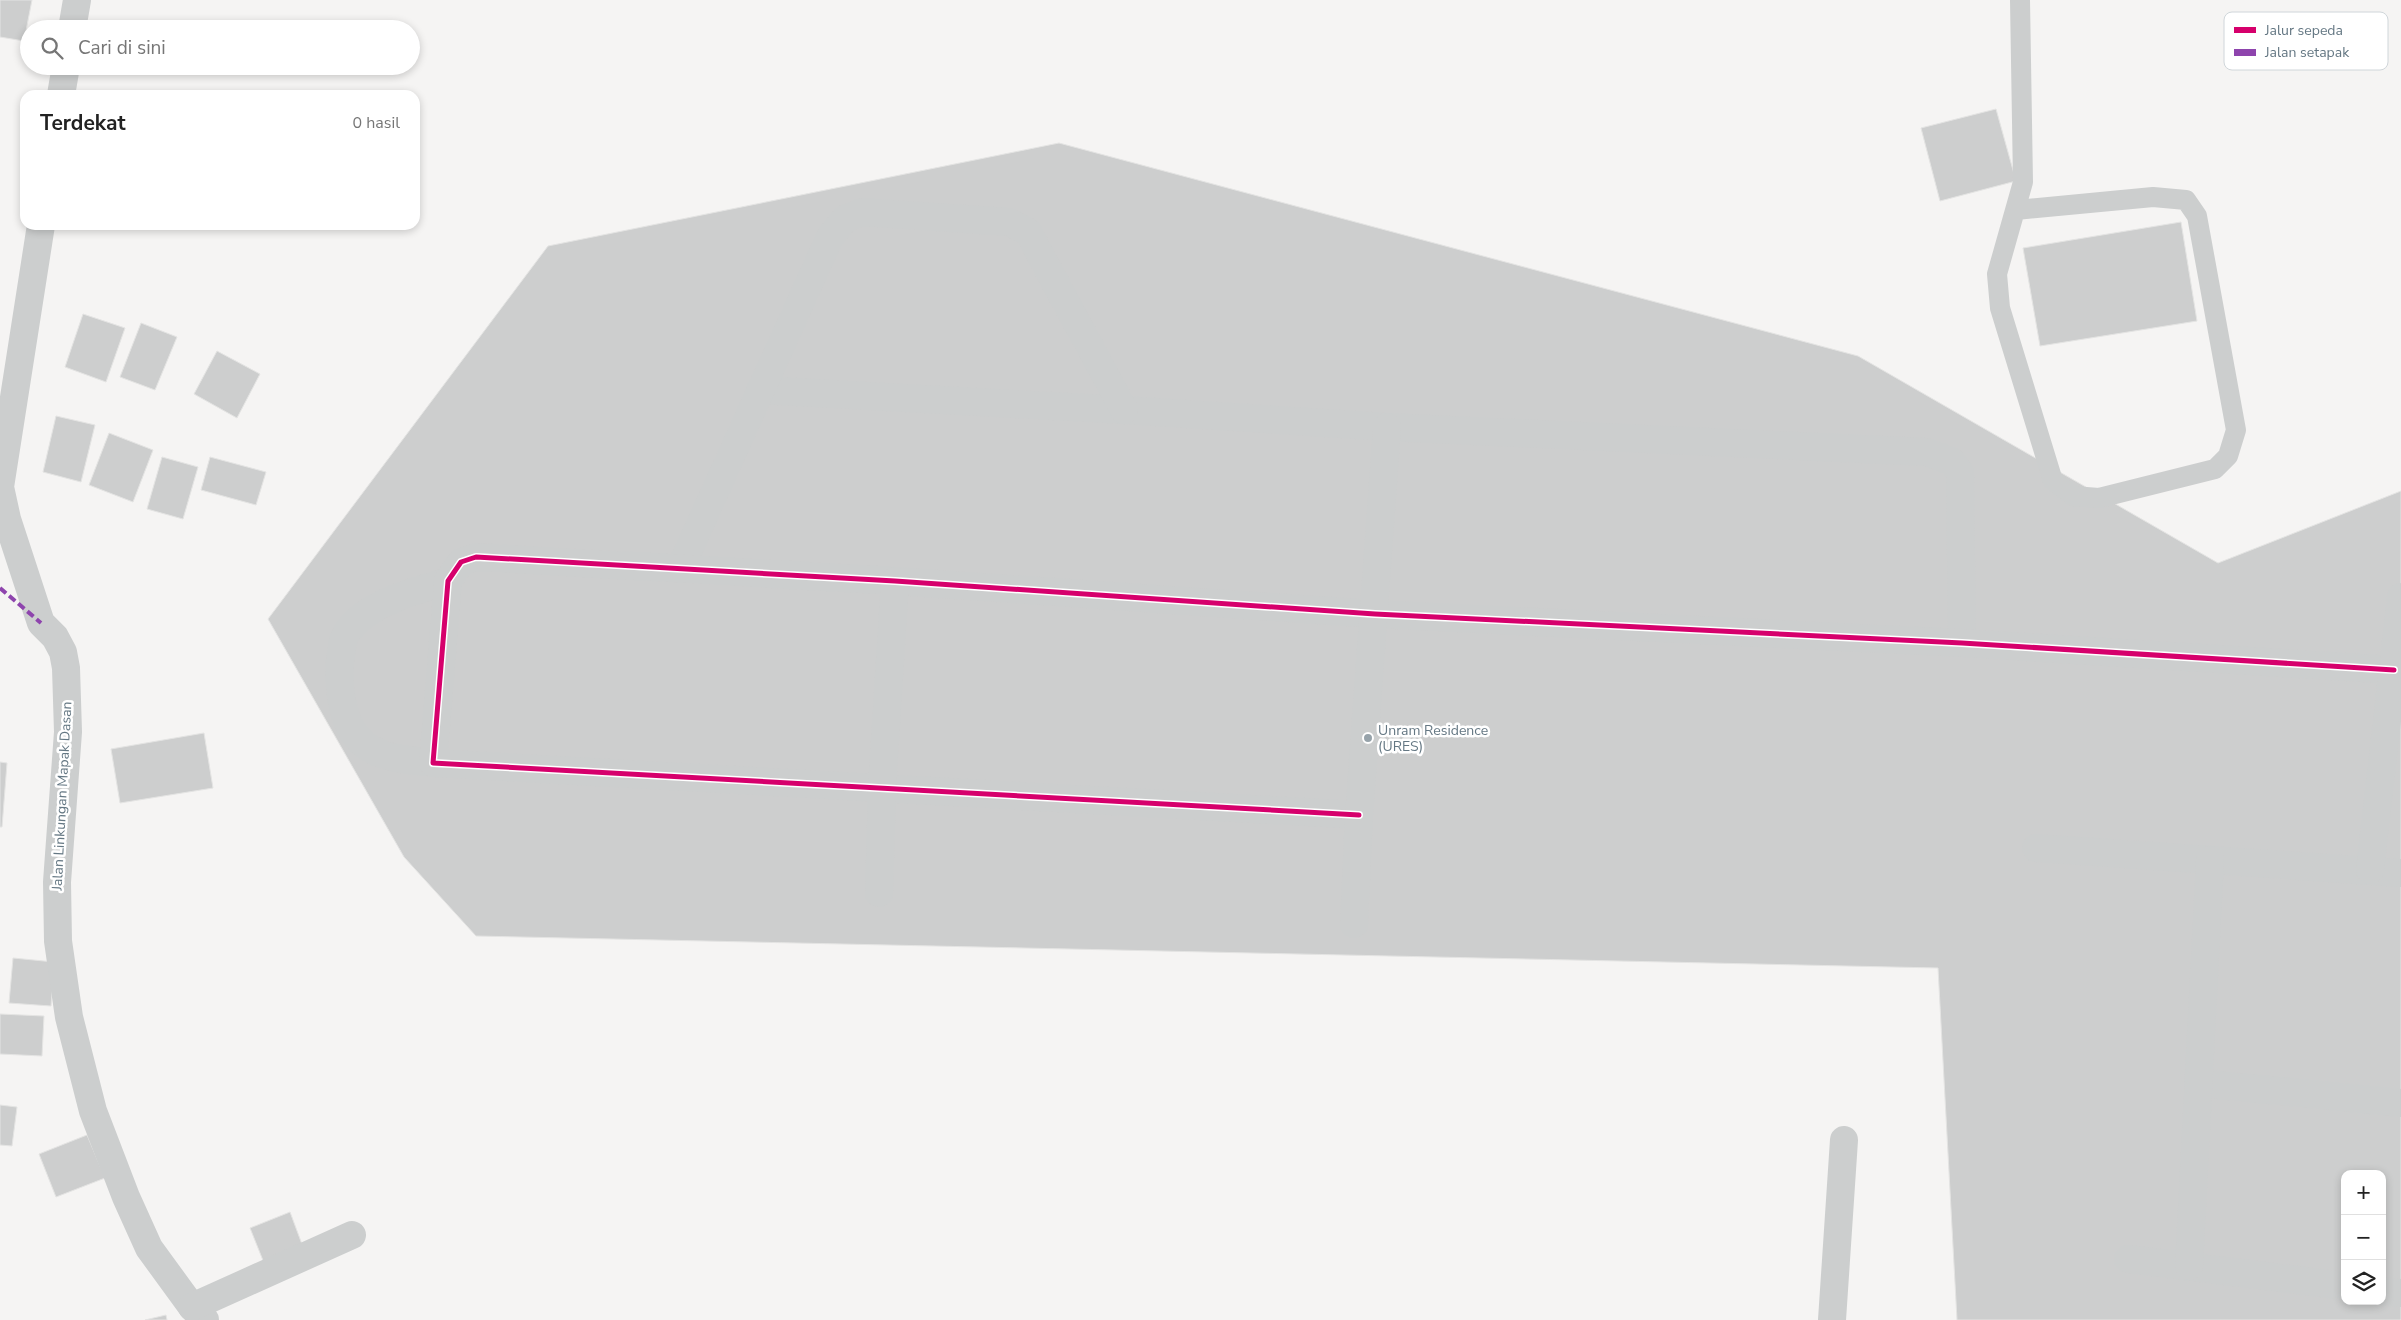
<!DOCTYPE html>
<html lang="id">
<meta charset="utf-8">
<style>
:root{--surface:#fff;--page:#f6f6f6;--text:#222;--muted:#767676;--line:#e0e0e0}
body{margin:0;font-family:"Nunito Sans",sans-serif;background:var(--page);color:var(--text)}
.controls{position:absolute;right:15px;bottom:15px;display:grid;overflow:hidden;border-radius:10px;box-shadow:0 2px 8px #0003}
.controls button{width:45px;height:45px;display:grid;place-items:center;padding:0;border:0;border-bottom:1px solid var(--line);background:var(--surface);color:var(--text);font:25px sans-serif}
.list{margin:0;padding:0;list-style:none}
h2{display:flex;justify-content:space-between;align-items:center;height:65px;margin:0;padding:0 20px;font-size:21px}
h2 small{font-size:16px;font-weight:400;color:var(--muted)}
.icon{flex:none;width:28px;height:28px;fill:none;stroke:currentColor;stroke-width:2;stroke-linecap:round;stroke-linejoin:round}
.map{position:relative;flex:none;width:2401px;height:1320px;overflow:hidden}
.search{position:absolute;background:var(--surface);box-shadow:0 2px 8px #0003;left:20px;top:20px;width:400px;height:55px;display:flex;align-items:center;gap:12px;box-sizing:border-box;padding:0 18px;border-radius:28px;color:var(--muted);font-size:19px}
.panel{position:absolute;background:var(--surface);box-shadow:0 2px 8px #0003;left:20px;top:90px;width:400px;height:140px;border-radius:15px}
.map>svg:first-child{display:block}
.building{fill:#cdcece;stroke:#e4e4e3;fill-rule:evenodd}
.lines{fill:none;stroke-linecap:round;stroke-linejoin:round}
.lane{stroke:#cccece;stroke-width:20}
.street{stroke:#cccece;stroke-width:28}
.quiet{stroke:#8e44ad;stroke-width:4;stroke-dasharray:8 4;stroke-linecap:butt}
.cycleway-casing{stroke:#fff;stroke-width:8}
.cycleway{stroke:#d6006c;stroke-width:5}
.poi-dot{fill:#97a3aa;stroke:#fff;stroke-width:2}
.labels{text-anchor:middle;dominant-baseline:central;stroke-width:5;stroke-linejoin:round;paint-order:stroke}
.poi-label{font-size:14px;fill:#647783;stroke:#fff;text-anchor:start}
.street-label{font-size:14px;fill:#647783;stroke:#fff}
.key{fill:#fff;stroke:#d0d6da;stroke-width:1}
.key-label{font-size:14px;fill:#647783}
</style>
<div class="map">
<svg width="2401" height="1320" viewBox="0 0 2401 1320">
<rect width="100%" height="100%" fill="#f5f4f3"/>
<!-- building -->
<g class="building">
<path d="M0 0H32L24 41 0 37Z"/>
<path d="M1996 109 2016 181 1940 201 1921 128Z"/>
<path d="M1059 143 1858 356 2218 563 2401 491V1320H1957L1938 968 476 936 404 857 268 619 548 246ZM2345 1174H2382V1301H2345Z"/>
<path d="M2181 222 2197 321 2040 346 2023 248Z"/>
<path d="M83 314 125 328 106 382 65 367Z"/>
<path d="M141 323 177 337 155 390 120 377Z"/>
<path d="M217 351 260 374 237 418 194 394Z"/>
<path d="M56 416 95 425 81 482 43 472Z"/>
<path d="M109 433 153 450 133 502 89 485Z"/>
<path d="M162 457 198 467 183 519 147 509Z"/>
<path d="M210 457 266 472 256 505 201 490Z"/>
<path d="M204 733 213 788 120 803 111 749Z"/>
<path d="M0 762 7 763 2 827H0Z"/>
<path d="M13 958 54 962 51 1006 9 1003Z"/>
<path d="M0 1014 44 1016 42 1056 0 1054Z"/>
<path d="M0 1105 17 1107 12 1146 0 1145Z"/>
<path d="M87 1135 105 1178 56 1197 39 1154Z"/>
<path d="M290 1212 303 1247 264 1263 250 1228Z"/>
<path d="M166 1315 167 1320H145Z"/>
</g>
<g class="lines">
<!-- lane -->
<path class="lane" d="M2016 210 2153 197 2186 200 2197 216 2236 430 2228 456 2215 469 2099 498 2073 496 2053 481 2000 308 1997 274 2023 182 2020 0"/>
<!-- street -->
<g class="street">
<path d="M72 29 77 0"/>
<path d="M61 95 66 66"/>
<path d="M41 225 0 487 7 519 41 623 55 637 63 652 66 668 68 732 57 882 58 941 69 1017 93 1111 126 1197 149 1248 192 1307 205 1320"/>
<path d="M760 390 1124 410 1387 427 1926 452 1951 461 1960 472 1962 643"/>
<path d="M680 569 830 237 845 219 862 212 1009 222 1028 232 1124 410"/>
<path d="M433 763C410 760 385 760 365 745 338 725 336 672 343 642 344 635 353 625 358 620 382 599 419 590 448 581"/>
<path d="M1359 815 433 763 448 581 461 562 476 557 895 581 1375 614 1962 643 2394 670"/>
<path d="M2036 848 2401 873"/>
<path d="M2370 870 2401 597"/>
<path d="M879 893 882 788 895 581"/>
<path d="M1354 924 1359 815 1387 427"/>
<path d="M2198 1083 2401 1103"/>
<path d="M2128 1259 2345 1286"/>
<path d="M2189 1266 2210 860"/>
<path d="M2382 1291 2401 1293"/>
<path d="M192 1307 352 1235"/>
<path d="M1832 1320 1844 1140"/>
</g>
<!-- quiet -->
<path class="quiet" d="M0 588 41 623"/>
<defs>
<path id="cycleway" d="M1359 815 433 763 448 581 461 562 476 557 895 581 1375 614 1962 643 2394 670"/>
</defs>
<!-- cycleway casing -->
<use href="#cycleway" class="cycleway-casing"/>
<!-- cycleway -->
<use href="#cycleway" class="cycleway"/>
</g>
<!-- markers -->
<circle class="poi-dot" cx="1368" cy="738" r="5"/>
<g class="labels">
<!-- poi labels -->
<g class="poi-label">
<text x="1378" y="730">Unram Residence<tspan x="1378" dy="16">(URES)</tspan></text>
</g>
<!-- street labels -->
<g class="street-label">
<text transform="translate(62 796) rotate(-87)">Jalan Linkungan Mapak Dasan</text>
</g>
</g>
<!-- legend -->
<rect x="2224" y="12" width="164" height="58" rx="8" class="key"/>
<rect x="2234" y="27" width="22" height="6" fill="#d6006c"/>
<rect x="2234" y="49" width="22" height="7" fill="#8e44ad"/>
<g class="key-label">
<text x="2265" y="35">Jalur sepeda</text>
<text x="2265" y="57">Jalan setapak</text>
</g>
</svg>
<div class="controls">
<button>+</button>
<button>−</button>
<button><svg class="icon" aria-label="layers" viewBox="0 0 24 24"><path d="M12 4l9 5-9 5-9-5zM3 14l9 5 9-5"/></svg></button>
</div>
<div class="search"><svg class="icon" aria-label="search" viewBox="0 0 24 24"><circle cx="10" cy="10" r="6"/><path d="M15 15l6 6"/></svg>Cari di sini</div>
<section class="panel">
<h2>Terdekat<small>0 hasil</small></h2>
<ul class="list">
</ul>
</section>
</div>
